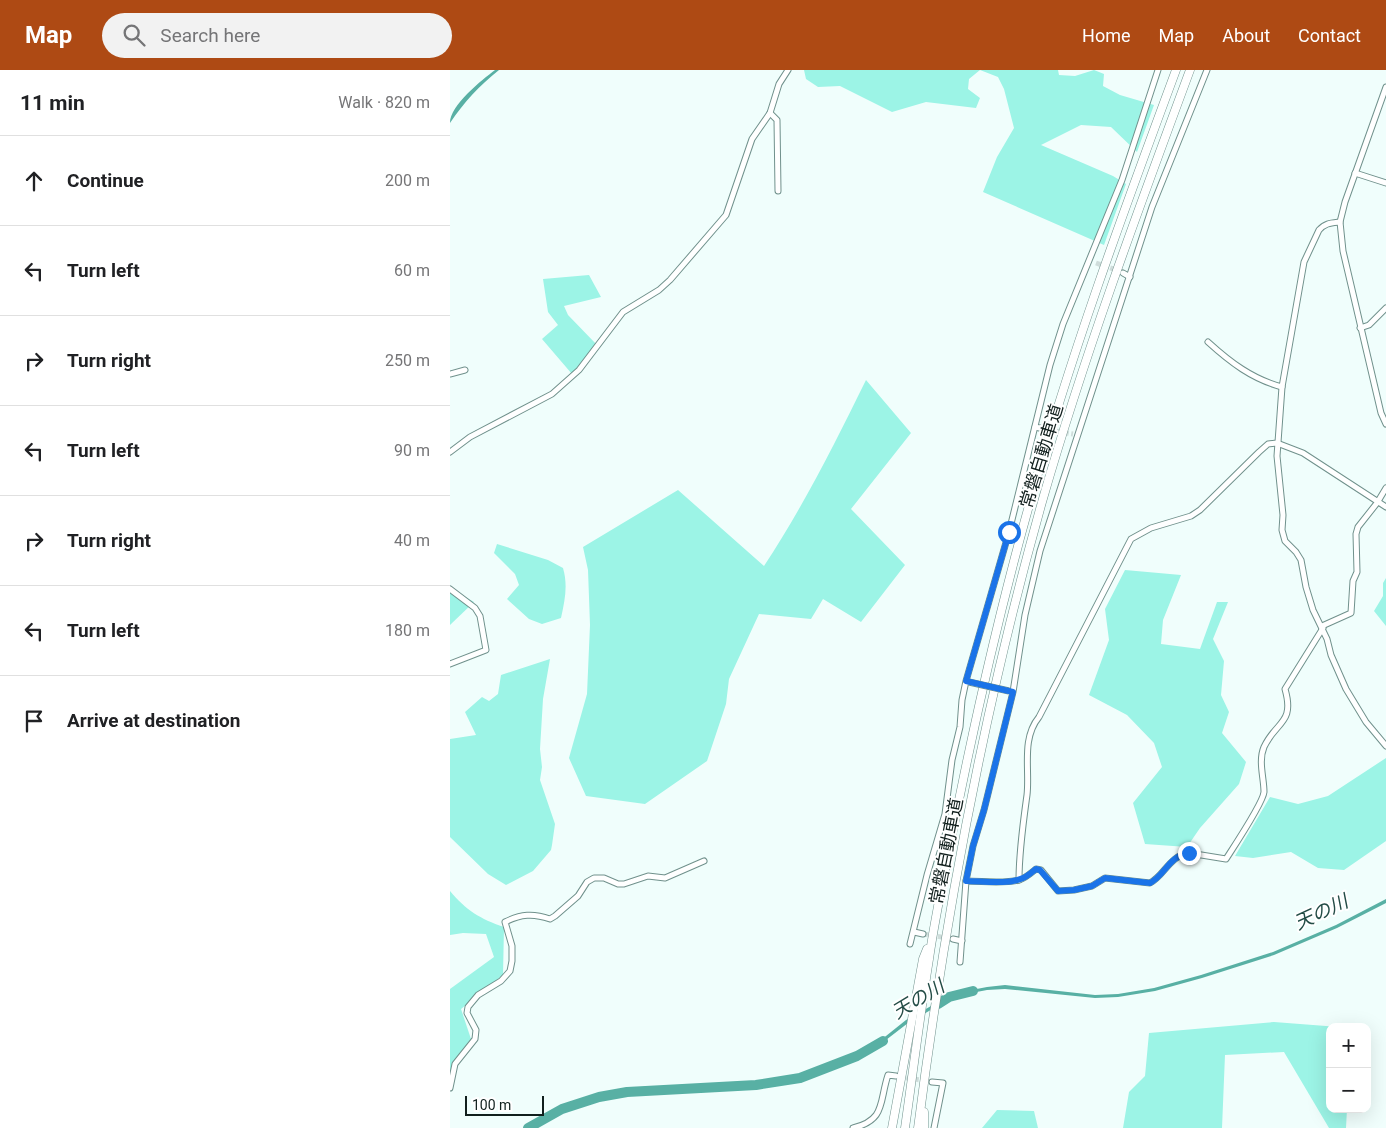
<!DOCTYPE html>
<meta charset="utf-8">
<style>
:root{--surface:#fff;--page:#f2f2f2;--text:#202124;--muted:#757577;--line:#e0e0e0;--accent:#ae4a14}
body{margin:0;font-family:Roboto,"Noto Sans JP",sans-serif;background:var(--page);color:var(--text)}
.controls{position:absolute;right:15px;bottom:15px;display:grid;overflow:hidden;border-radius:10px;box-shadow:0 5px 20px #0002}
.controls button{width:45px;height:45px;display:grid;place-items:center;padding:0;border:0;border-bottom:1px solid var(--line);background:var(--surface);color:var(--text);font:25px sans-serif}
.scale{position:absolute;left:15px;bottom:12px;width:79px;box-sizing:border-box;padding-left:5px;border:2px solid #111f1d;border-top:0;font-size:14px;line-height:18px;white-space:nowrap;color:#111f1d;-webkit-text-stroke:4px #fff;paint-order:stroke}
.stop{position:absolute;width:15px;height:15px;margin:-11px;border:4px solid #1a73e8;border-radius:50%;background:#fff}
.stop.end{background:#1a73e8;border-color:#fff;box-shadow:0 1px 5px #0008}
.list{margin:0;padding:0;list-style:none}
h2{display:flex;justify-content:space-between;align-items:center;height:65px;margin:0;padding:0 20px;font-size:21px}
h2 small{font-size:16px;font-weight:400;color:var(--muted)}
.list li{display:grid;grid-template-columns:32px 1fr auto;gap:15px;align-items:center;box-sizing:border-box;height:90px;padding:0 20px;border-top:1px solid var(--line)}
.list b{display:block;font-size:19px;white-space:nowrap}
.list em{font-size:16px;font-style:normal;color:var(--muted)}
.icon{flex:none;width:28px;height:28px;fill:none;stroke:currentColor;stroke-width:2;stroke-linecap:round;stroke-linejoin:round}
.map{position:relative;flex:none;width:936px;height:1058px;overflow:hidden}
header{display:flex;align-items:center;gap:30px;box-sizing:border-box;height:70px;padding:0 25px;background:var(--accent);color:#fff}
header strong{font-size:24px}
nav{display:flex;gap:28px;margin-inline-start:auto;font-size:18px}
.search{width:350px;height:45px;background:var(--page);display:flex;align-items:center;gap:12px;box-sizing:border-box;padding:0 18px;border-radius:28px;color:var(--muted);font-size:19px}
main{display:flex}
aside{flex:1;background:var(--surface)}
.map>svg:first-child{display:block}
.green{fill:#9cf4e6}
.water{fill:#58b0a4}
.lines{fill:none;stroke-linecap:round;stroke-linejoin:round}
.river{stroke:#58b0a4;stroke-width:10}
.minor-tunnel{stroke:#cfdddb;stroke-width:5;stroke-dasharray:5 2.5;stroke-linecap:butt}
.minor-casing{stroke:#70918c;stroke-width:7}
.highway-casing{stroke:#70918c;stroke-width:9}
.minor{stroke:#fff;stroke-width:5}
.highway{stroke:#fff;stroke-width:8}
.minor-bridge-casing{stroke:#70918c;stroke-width:7;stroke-linecap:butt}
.minor-bridge{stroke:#fff;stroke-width:5}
.route{stroke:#1a73e8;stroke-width:6}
.labels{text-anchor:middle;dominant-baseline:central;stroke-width:4;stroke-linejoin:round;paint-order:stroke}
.street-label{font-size:18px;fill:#111f1d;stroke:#fff}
.water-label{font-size:19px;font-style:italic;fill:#234c46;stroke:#fff}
</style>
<header>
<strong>Map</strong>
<div class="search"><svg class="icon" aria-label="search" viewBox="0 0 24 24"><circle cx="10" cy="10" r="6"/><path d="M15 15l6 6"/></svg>Search here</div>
<nav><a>Home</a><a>Map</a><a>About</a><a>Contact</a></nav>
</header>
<main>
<aside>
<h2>11 min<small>Walk · 820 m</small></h2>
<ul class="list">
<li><svg class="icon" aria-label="ahead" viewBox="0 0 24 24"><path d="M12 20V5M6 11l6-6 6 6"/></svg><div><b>Continue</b></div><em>200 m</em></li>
<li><svg class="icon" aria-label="left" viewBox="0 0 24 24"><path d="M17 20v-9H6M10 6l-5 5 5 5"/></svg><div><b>Turn left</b></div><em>60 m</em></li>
<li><svg class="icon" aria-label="right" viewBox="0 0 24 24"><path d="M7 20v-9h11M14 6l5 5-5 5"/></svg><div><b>Turn right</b></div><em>250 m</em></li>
<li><svg class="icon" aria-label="left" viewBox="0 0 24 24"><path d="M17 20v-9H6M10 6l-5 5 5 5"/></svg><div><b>Turn left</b></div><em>90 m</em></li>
<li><svg class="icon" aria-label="right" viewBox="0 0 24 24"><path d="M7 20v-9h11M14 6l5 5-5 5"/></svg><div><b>Turn right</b></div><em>40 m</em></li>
<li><svg class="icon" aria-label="left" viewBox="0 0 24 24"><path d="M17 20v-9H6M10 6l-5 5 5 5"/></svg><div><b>Turn left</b></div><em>180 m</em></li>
<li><svg class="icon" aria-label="arrive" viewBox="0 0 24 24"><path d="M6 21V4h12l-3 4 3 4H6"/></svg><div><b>Arrive at destination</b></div></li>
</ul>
</aside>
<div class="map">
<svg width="936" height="1058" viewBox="0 0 936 1058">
<rect width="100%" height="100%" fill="#f0fefc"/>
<!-- green -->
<g class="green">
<path d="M354 0H608L609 5 625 6 644 0 654 4 653 16 670 25 704 35 687 82 661 57 631 55 591 75 663 106 676 114 654 175 533 122 547 87 564 58 554 19 548 7 530 0 519 9 518 19 530 28 526 38 476 32 442 42 390 16 368 17 356 9Z"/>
<path d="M139 205 151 227 114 236 118 245 147 275 122 304 92 269 108 255 98 242 93 209Z"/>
<path d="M416 310 461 363 401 439 455 495 411 552 373 529 361 549 309 544 279 609 276 634 257 691 195 734 136 726 119 688 137 624 140 555 138 500 133 477 228 420 314 496C353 437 385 373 416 310Z"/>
<path d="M47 474 98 490 113 498C118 515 115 530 111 548L92 554 79 549 57 529 69 515 65 504 44 483Z"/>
<path d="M675 500 731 505 713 550 711 574 750 579 767 532H778L763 569 774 591 771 625 779 642 772 663 796 692 789 714 750 758 737 777 695 774 683 733 712 697 704 673 677 645 639 625 659 570 655 539Z"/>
<path d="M936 508V556L924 541 933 526V513Z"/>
<path d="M0 518 24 532 0 555Z"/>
<path d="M100 589 93 629 90 679 92 697 90 710 105 754 102 775 101 780 83 801 56 815 38 804 0 767V669L26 665 15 642 32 627 39 631 48 624 51 605Z"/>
<path d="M936 688V771L894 800 868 798 841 782 803 788 785 786 820 727 848 734 878 726Z"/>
<path d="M0 821C16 840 30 849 54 857L53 905 11 939 21 969 0 1005V919L44 887 36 864 13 863 0 865Z"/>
<path d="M824 952 889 957H880V1039H897L896 1058H879L834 982 775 985 772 1058H673L679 1022 695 1006 699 963Z"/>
<path d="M547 1040 584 1041 588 1058H532Z"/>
</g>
<!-- water -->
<g class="water">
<path d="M45 0H49C29 16 15 31 0 53 0 35 32 10 45 0Z"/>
<path d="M936 829V833L887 858 824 885 752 908 705 921 668 927 645 928 555 919 537 920 511 925V922L537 917 555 915 645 925 668 924 704 918 751 905 823 882 886 855Z"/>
<path d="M499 926 500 929 458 953 423 980 421 978 456 950Z"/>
</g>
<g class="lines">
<!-- river -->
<g class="river">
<path d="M488 934 499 927 523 921"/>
<path d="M78 1058 112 1039 149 1027 177 1022 306 1015 350 1008 407 986 433 971"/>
</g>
<!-- minor-tunnel -->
<g class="minor-tunnel">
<path d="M646 193 669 201"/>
<path d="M599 360 623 364"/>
<path d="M473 864 498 868"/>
<path d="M449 1007 477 1011"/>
</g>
<defs>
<g id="minor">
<path d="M936 17 895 132 890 152 893 181 931 343 936 354"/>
<path d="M320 43 327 50 328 121"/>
<path d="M905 103 936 113"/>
<path d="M890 152C881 153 875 153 869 160L854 192 832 317 827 386 833 445 832 460 835 471 846 482 851 490 856 517 863 540 877 569 881 585 896 619 916 652 936 676"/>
<path d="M673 203 680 207"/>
<path d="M910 258 919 255 936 238"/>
<path d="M758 272C780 292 802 309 832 317"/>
<path d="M0 304 15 300"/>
<path d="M585 357 594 359"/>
<path d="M0 382 20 367 102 324 129 300 173 242 209 220 220 210 276 145 302 69 320 43 329 14 338 0"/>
<path d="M0 519 25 538 30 546 36 580 0 594"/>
<path d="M872 556 901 543 903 511 907 502 906 464 908 457 927 433 936 418"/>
<path d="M569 810C569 781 573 754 577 725 580 700 571 669 589 647L681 469 701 458 741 446 750 440 809 382 818 374 827 373 853 383 936 437"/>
<path d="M516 811C533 811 552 814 569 810 576 808 581 803 586 799L591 800 608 821 624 820 642 816 655 808 700 813C715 805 719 786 739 783L776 789C783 778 813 733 814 722 814 708 808 691 814 677 826 651 845 654 835 619L873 558"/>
<path d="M464 862 473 864"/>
<path d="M503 869 512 871"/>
<path d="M460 874 477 805 495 744 502 690 510 657 512 630 516 611 559 462 600 295 613 254 672 110 708 0"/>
<path d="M510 892 516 811 523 776 534 740 563 622 575 545 590 481 702 137 757 0"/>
<path d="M482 1012 493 1013 484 1058"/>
<path d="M0 1018 5 994 25 969 26 960 17 943 18 937 28 925 51 911 60 901 62 891V876L55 852C71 844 83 843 100 849L105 846 128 826 137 812 144 808H154L168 814H174L198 806 215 808 254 791"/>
<path d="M403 1058C436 1050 429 1032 438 1005L446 1006"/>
</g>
<g id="highway">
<path d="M474 1042V1058"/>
<path d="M442 1058 473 889 477 879"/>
<path d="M455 1058C463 1002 470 945 479 889 485 847 494 806 502 765 524 653 549 542 580 432 620 286 673 143 726 0"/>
<path d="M468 1058C495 847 534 637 592 432 634 286 687 143 740 0"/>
</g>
</defs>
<!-- minor casing -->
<use href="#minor" class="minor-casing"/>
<!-- highway casing -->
<use href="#highway" class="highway-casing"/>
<!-- minor -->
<use href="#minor" class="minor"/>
<!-- highway -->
<use href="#highway" class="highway"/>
<defs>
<path id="minor-bridge" d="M519 612 559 621"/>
</defs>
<!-- minor-bridge casing -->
<use href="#minor-bridge" class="minor-bridge-casing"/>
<!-- minor-bridge -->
<use href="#minor-bridge" class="minor-bridge"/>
</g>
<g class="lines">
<!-- route -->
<path class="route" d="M559 462 516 611 563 622 534 740 523 776 516 811C532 811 558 815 573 808 578 806 582 802 586 799L590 800 608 821 624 820 642 816 655 808 700 813C715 805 719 786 739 783"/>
</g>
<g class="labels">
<!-- street labels -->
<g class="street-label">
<text transform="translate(591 386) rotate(-73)">常磐自動車道</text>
<text transform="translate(496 781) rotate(-79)">常磐自動車道</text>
</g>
<!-- water labels -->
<g class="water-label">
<text transform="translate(871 842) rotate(-25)">天の川</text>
<text transform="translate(468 929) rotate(-31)">天の川</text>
</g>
</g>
</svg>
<div class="controls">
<button>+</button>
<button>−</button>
</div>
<div class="scale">100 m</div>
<div class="stop" style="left:559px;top:462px"></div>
<div class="stop end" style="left:739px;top:783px"></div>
</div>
</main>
